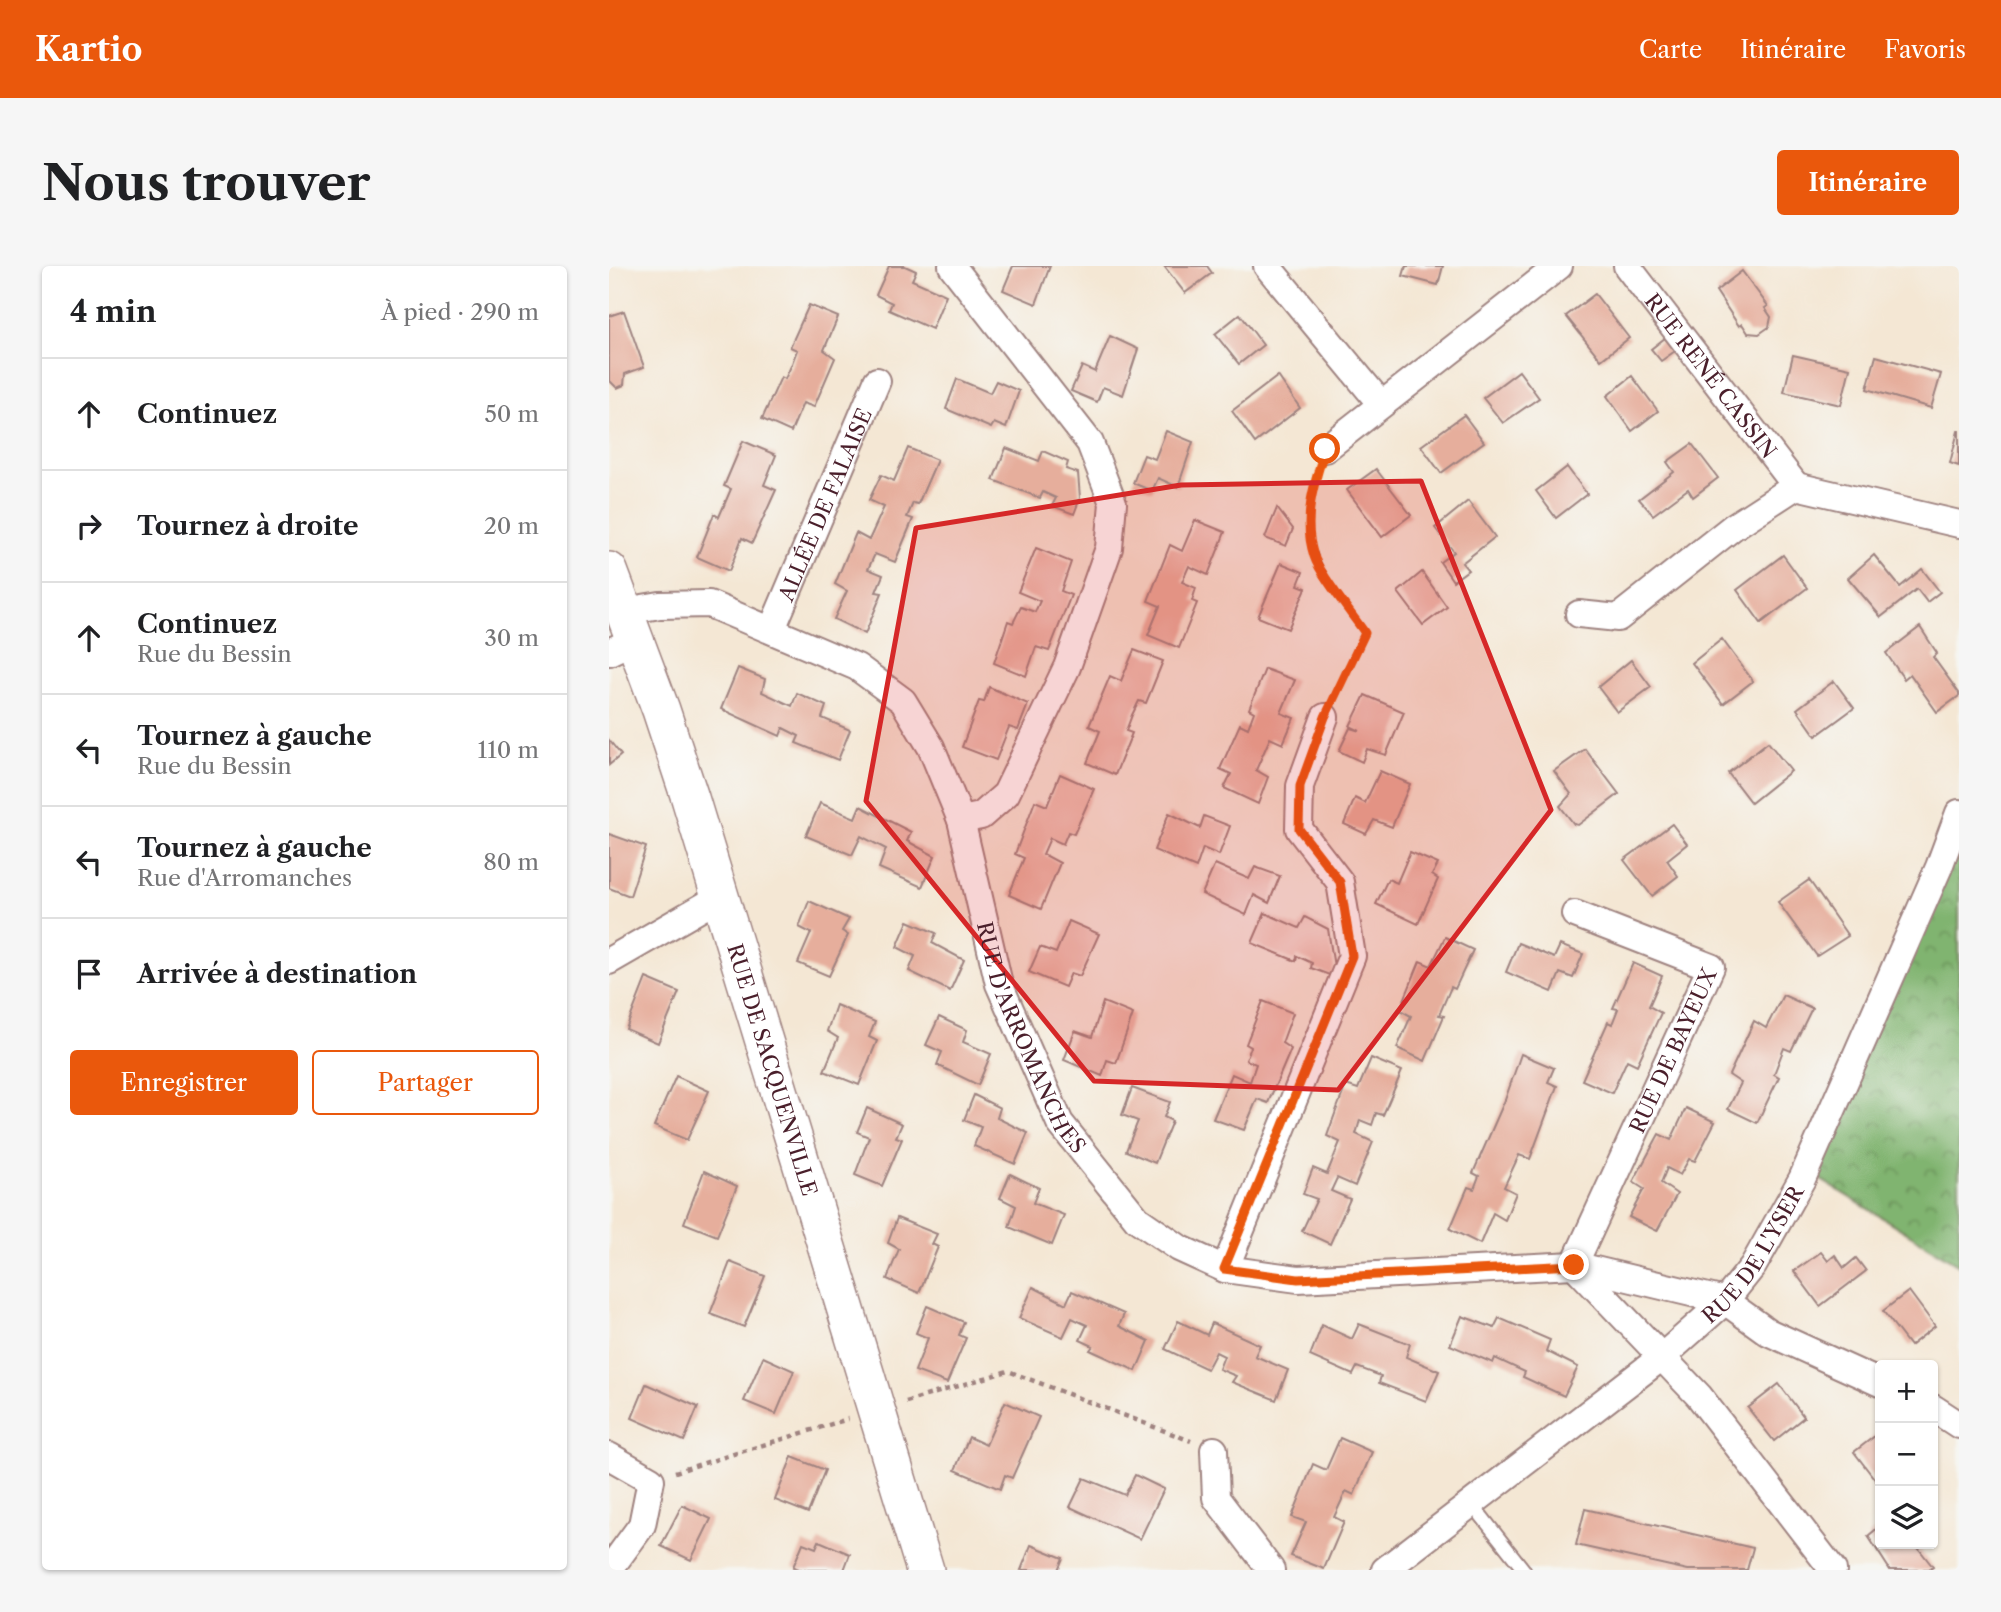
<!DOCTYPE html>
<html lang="fr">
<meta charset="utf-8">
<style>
:root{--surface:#fff;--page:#f6f6f6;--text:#202124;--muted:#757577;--line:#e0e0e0;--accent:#ea580c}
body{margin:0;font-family:"Libre Caslon Text",serif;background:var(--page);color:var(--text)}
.controls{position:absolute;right:21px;bottom:21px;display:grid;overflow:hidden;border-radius:7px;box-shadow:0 2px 5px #0004}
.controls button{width:63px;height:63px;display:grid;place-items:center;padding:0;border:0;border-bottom:2px solid var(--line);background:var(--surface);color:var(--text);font:35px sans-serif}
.stop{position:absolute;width:21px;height:21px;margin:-16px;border:5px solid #ea580c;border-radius:50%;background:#fff}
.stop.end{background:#ea580c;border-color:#fff;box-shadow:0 2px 7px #0008}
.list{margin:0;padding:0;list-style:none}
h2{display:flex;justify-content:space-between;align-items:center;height:91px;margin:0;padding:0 28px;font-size:30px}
h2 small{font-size:23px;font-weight:400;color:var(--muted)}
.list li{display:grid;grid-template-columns:46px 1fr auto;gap:21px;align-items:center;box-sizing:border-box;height:112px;padding:0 28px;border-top:2px solid var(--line)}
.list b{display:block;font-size:26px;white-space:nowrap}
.list p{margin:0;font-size:23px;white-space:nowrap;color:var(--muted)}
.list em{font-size:23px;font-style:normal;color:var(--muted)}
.actions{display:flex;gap:14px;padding:21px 28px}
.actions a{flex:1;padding:16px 0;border:2px solid var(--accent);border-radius:7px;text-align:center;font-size:24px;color:var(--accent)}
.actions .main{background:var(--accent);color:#fff}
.icon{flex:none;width:38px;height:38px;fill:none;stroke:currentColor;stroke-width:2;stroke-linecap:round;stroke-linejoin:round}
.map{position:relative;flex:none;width:1350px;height:1304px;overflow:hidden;border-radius:7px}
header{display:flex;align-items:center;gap:42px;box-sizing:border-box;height:98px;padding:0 35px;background:var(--accent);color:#fff}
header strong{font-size:33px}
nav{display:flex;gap:38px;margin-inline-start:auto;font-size:24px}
.intro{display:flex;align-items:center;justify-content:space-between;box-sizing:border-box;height:168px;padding:0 42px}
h1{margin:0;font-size:49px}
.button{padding:18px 32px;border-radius:7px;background:var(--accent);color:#fff;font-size:24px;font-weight:700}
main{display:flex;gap:42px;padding:0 42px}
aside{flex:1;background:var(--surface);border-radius:7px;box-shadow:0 2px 5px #0004}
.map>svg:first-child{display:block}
.forest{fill:url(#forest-crowns);stroke:#656a4d;stroke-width:2}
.building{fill:#e6ae9c}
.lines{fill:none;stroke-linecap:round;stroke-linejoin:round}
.lane-casing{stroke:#9f8380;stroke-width:16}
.street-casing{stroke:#9f8380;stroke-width:30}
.secondary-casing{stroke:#9f8380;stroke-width:40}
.path{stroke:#9f8380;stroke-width:4.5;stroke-dasharray:5 5;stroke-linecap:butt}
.lane{stroke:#fff;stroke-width:12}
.street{stroke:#fff;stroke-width:26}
.secondary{stroke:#fff;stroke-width:37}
.route{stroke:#ea580c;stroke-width:9}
.marked{fill:#d62828;fill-opacity:0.2;stroke:#d62828;stroke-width:5;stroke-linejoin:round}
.labels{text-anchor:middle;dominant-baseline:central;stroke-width:5;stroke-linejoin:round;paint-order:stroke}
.street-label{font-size:21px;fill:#4a1f2b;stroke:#f6f6f2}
</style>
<header>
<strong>Kartio</strong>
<nav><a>Carte</a><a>Itinéraire</a><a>Favoris</a></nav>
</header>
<div class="intro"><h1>Nous trouver</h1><a class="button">Itinéraire</a></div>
<main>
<aside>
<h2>4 min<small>À pied · 290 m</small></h2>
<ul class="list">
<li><svg class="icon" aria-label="ahead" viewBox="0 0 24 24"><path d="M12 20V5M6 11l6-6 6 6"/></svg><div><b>Continuez</b></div><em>50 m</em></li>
<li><svg class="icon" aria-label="right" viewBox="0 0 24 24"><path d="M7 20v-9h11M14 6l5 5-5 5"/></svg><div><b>Tournez à droite</b></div><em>20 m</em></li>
<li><svg class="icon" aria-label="ahead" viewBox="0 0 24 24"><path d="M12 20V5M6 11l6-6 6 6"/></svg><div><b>Continuez</b><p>Rue du Bessin</p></div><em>30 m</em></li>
<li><svg class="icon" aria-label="left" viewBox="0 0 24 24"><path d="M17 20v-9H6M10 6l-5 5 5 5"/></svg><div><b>Tournez à gauche</b><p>Rue du Bessin</p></div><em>110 m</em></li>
<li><svg class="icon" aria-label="left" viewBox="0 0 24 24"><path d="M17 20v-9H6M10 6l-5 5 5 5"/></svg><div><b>Tournez à gauche</b><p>Rue d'Arromanches</p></div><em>80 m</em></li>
<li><svg class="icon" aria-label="arrive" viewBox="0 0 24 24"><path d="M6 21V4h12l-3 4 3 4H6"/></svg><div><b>Arrivée à destination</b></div></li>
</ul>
<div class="actions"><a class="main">Enregistrer</a><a>Partager</a></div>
</aside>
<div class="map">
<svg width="1350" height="1304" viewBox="0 0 1350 1304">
<defs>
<pattern id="forest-crowns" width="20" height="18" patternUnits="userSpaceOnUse" patternTransform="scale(1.75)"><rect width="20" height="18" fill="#80b46f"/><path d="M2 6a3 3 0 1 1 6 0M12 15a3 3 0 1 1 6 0" fill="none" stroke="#6b925b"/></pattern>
</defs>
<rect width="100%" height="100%" fill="#f6f6f2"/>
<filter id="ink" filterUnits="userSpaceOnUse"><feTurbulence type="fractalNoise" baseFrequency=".0143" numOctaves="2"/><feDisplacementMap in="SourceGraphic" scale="14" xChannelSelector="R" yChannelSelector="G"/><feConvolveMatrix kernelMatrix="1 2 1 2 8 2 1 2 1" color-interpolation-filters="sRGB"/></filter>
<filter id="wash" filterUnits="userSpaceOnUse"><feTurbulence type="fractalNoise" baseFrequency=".00686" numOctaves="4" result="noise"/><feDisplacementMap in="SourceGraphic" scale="28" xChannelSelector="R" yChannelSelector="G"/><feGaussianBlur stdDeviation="1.57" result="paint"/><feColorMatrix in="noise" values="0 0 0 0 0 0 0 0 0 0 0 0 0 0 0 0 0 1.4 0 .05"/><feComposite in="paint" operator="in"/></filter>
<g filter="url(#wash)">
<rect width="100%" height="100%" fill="#f4e7d4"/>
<!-- forest -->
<path class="forest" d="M1350 561V999L1206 910Z"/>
<g id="blocks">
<!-- building -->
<g class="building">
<path d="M280 0H296L307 5 303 14 337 29 323 63 280 44 283 37 267 29Z"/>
<path d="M404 0H441L427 38 394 24Z"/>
<path d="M555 0H598L603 7 576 27Z"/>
<path d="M797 0H834L829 19 794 10Z"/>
<path d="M1133 5 1159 40 1156 42 1162 51 1160 61 1150 68 1139 67 1133 58 1130 60 1107 25Z"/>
<path d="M986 28 1020 72 992 94 957 50Z"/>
<path d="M200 39 229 51 215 84 226 92 205 141 194 137 182 166 153 153 172 111 176 113 182 100 188 84 181 81Z"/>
<path d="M15 45 35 101 16 108 15 119 8 122 0 114V50Z"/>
<path d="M631 48 654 79 630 98 606 68Z"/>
<path d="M501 70 529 83 514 129 494 121 488 136 462 125 473 100 486 106Z"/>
<path d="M1056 72 1066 85 1052 95 1042 83Z"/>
<path d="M1184 89 1241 102 1232 139 1175 126Z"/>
<path d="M1267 90 1332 108 1322 142 1258 123Z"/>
<path d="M910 105 930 132 894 157 874 132Z"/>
<path d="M669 110 691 142 646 177 623 145Z"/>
<path d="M1023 110 1049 145 1023 165 998 130Z"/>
<path d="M348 113 381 127 387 115 410 125 397 162 385 157 382 162 337 143Z"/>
<path d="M855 149 875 176 832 207 812 180Z"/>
<path d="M557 165 584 176 569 221 549 212 543 225 524 217 535 189 546 193Z"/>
<path d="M1349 165H1350V200L1341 197Z"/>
<path d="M134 175 167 189 155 219 167 224 143 277 133 272 120 305 88 291 105 248 110 251 122 223 115 220Z"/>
<path d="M1083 178 1109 212 1084 231 1079 223 1044 249 1030 233 1065 206 1058 196Z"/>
<path d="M299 182 328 194 309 238 304 237 298 251 304 253 286 296 266 288 259 303 274 309 267 326 273 327 256 368 225 353 238 325 226 318 247 267 260 274 275 241 260 234 272 209 285 215Z"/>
<path d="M397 182 430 195 434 185 459 196 457 203 469 207 471 232 465 248 443 240 447 232 434 226 431 232 384 214Z"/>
<path d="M958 201 978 228 947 252 927 225Z"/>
<path d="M767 203 802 249 773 271 738 224Z"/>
<path d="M859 235 886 271 853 297 859 304 844 315 831 296 845 286 826 262Z"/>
<path d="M668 242 684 263 677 280 656 272Z"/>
<path d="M586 254 616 266 599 309 580 300 573 316 587 322 583 335 588 337 570 382 539 369 551 340 539 335 561 279 573 285Z"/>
<path d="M427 282 462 296 452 325 462 329 440 385 427 381 417 410 385 397 399 355 404 357 412 341 426 346 431 335 409 326Z"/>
<path d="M1174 289 1198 322 1152 357 1128 324Z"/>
<path d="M1265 289 1291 321 1313 303 1331 326 1318 336 1308 323 1272 351 1239 312Z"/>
<path d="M672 297 694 306 689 319 697 322 679 363 649 351Z"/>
<path d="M813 306 838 341 814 359 789 326Z"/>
<path d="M1311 361 1328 387 1324 391 1350 427V430L1328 446 1301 408 1295 413 1277 387Z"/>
<path d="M1113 373 1144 415 1114 438 1083 397Z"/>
<path d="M525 384 554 395 537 437 530 435 523 449 517 465 523 467 506 509 478 497 491 465 480 460 501 410 512 415Z"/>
<path d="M1022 394 1042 421 1008 446 989 421Z"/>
<path d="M129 402 156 413 153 426 183 440 188 427 217 440 213 452 241 464 229 494 187 477 190 470 174 462 171 470 112 443Z"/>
<path d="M656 403 686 414 672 447 685 452 674 478 661 472 647 504 659 511 649 538 615 522 622 508 611 503 631 458 639 462 645 446 640 443Z"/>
<path d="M1225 415 1245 442 1207 470 1188 443Z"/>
<path d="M380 421 419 438 409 464 400 461 387 494 353 481 370 435 375 436Z"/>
<path d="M756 429 795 446 777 489 758 483 753 496 730 485 741 462 751 465 741 460Z"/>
<path d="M0 474 12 489 0 499Z"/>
<path d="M1159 476 1182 505 1142 537 1119 507Z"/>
<path d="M976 483 1010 528 969 559 965 558 951 540 962 528 945 505Z"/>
<path d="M771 505 801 518 783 561 765 554 757 568 735 558 746 532 756 537Z"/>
<path d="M451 508 485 523 465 568 459 566 454 578 441 572 434 588 451 597 432 643 400 629 415 592 406 588 426 535 438 540Z"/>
<path d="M211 537 246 552 251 540 302 566 298 575 326 590 313 621 270 602 277 583 252 570 243 589 197 570Z"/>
<path d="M560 547 591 562 595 550 621 560 610 589 594 582 587 602 545 584Z"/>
<path d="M1063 558 1078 578 1058 594 1069 610 1043 630 1015 594Z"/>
<path d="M0 568 37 581 21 630 0 622Z"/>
<path d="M801 586 829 598 823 609 829 613 809 658 767 638 779 613 788 617Z"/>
<path d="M606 598 640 613 646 601 671 610 660 637 645 629 637 649 593 628Z"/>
<path d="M1200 614 1239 670 1208 690 1169 636Z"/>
<path d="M200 635 240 653 233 665 239 669 220 710 189 697 202 667 190 661Z"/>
<path d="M656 647 690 662 696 651 719 663 725 701 723 710 702 702 703 697 688 690 687 695 643 677Z"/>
<path d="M299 655 327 667 323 677 355 694 341 725 300 705 306 690 288 681Z"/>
<path d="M460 655 490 668 471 710 462 707 456 721 420 706 431 681 447 687Z"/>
<path d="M836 671 864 684 846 723 842 721 830 749 835 750 816 795 788 782 802 750 791 744 811 695 822 700Z"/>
<path d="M909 677 945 692 951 679 974 688 964 712 951 707 943 726 897 706Z"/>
<path d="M1024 697 1053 710 1040 740 1052 747 1028 799 1018 794 1003 827 973 814 999 756 1003 758 1009 743 1004 742Z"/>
<path d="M37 712 70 726 49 777 17 763Z"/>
<path d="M1174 729 1203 742 1182 785 1175 782 1165 808 1170 811 1148 857 1119 843 1132 817 1120 809 1145 755 1157 762Z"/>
<path d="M654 735 684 747 673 777 682 783 659 837 648 833 635 864 604 853 623 808 641 816 647 798 637 794 642 781 637 778Z"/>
<path d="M494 736 524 748 507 797 498 794 493 810 455 794 466 765 483 771Z"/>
<path d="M227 739 266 756 260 771 268 775 250 819 215 805 229 772 218 765Z"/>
<path d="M330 751 358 764 354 776 382 788 369 819 328 799 333 786 317 779Z"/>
<path d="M912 788 945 802 939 816 948 820 921 893 910 889 895 921 907 927 896 954 884 947 871 978 841 963 859 921 865 923 870 910 864 907 896 834Z"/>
<path d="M762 792 793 805 774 849 767 847 763 859 751 854 747 868 764 876 746 920 728 912 722 925 741 933 721 978 693 965 708 933 694 928 704 902 718 908 731 876 718 870 727 845 737 819 749 823Z"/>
<path d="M67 810 100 825 78 874 45 860Z"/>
<path d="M523 822 561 836 555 851 563 855 546 897 517 885 529 855 513 849Z"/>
<path d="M365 829 391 842 388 852 419 867 406 898 365 880 372 861 355 854Z"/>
<path d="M258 842 293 858 287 871 293 873 273 920 246 909 260 871 248 866Z"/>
<path d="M1077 842 1106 856 1086 895 1080 893 1071 909 1058 902 1052 917 1068 928 1048 965 1020 951 1035 923 1024 916 1050 868 1062 874Z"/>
<path d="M95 905 128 920 108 970 75 957Z"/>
<path d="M401 908 430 922 424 937 455 949 443 979 400 961 407 940 391 932Z"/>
<path d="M288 952 328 968 323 978 329 981 310 1027 278 1013 290 983 279 977Z"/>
<path d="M1212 986 1219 995 1226 989 1235 1002 1247 992 1257 1005 1211 1040 1185 1005Z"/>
<path d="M121 996 156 1010 135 1061 101 1048Z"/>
<path d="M424 1021 457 1038 463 1025 515 1048 510 1060 540 1075 527 1105 481 1084 484 1080 471 1074 478 1059 463 1052 454 1071 410 1052Z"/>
<path d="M1300 1025 1326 1060 1301 1080 1274 1045Z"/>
<path d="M318 1040 355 1056 350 1069 357 1072 338 1117 306 1105 319 1072 307 1067Z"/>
<path d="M853 1050 885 1062 890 1052 941 1074 937 1085 969 1101 955 1130 914 1111 916 1106 886 1092 884 1097 841 1079Z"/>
<path d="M569 1055 598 1069 603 1057 651 1079 646 1090 679 1104 667 1134 623 1116 627 1110 610 1103 615 1090 607 1086 598 1103 556 1083Z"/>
<path d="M750 1058 801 1078 797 1091 830 1105 817 1135 770 1117 772 1110 748 1101 744 1109 701 1090 713 1059 743 1073Z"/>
<path d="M154 1091 185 1105 167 1148 135 1135Z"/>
<path d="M37 1118 89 1141 75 1175 23 1152Z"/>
<path d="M1170 1118 1195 1151 1165 1175 1139 1142Z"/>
<path d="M396 1136 430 1151 403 1212 396 1209 391 1223 346 1204 360 1171 377 1179Z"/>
<path d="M1271 1166V1220L1245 1186Z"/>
<path d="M731 1172 763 1186 745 1229 737 1225 725 1251 735 1256 715 1303 682 1290 697 1256 683 1251 704 1198 717 1204Z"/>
<path d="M183 1191 216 1204 199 1247 166 1234Z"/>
<path d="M526 1209 555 1223 531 1273 461 1241 475 1212 516 1229Z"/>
<path d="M73 1239 102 1253 82 1294 52 1280Z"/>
<path d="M976 1243 1144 1282 1138 1304H1079L967 1279Z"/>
<path d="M1271 1260V1278H1306L1324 1301 1320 1304H1281L1259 1270Z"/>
<path d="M210 1275 241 1288 235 1304H191L184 1301 194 1277 207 1282Z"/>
<path d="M422 1279 454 1292 449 1304H412Z"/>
</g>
</g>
</g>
<g filter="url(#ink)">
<use href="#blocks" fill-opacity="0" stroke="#9f8380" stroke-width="2"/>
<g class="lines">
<defs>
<path id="lane" d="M863 1238 915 1304"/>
<g id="street">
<path d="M343 0 481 177 504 237 500 282 458 401 397 528 372 550 352 554"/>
<path d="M658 0 772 138"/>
<path id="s1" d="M1018 0 1187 220"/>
<path d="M716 183 950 0"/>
<path id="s2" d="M16 345 51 339 100 338 248 401 294 435 322 481 352 554 390 718 451 857 528 953 570 982 616 1003 689 1013 965 999 1116 1035 1159 1066 1271 1117"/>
<path d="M970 348 1009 352 1124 261 1187 220 1350 258"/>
<path id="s3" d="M163 363 268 115"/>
<path d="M0 386 27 373"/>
<path d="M0 695 111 631"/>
<path id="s4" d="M965 999 1102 701 966 648"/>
<path d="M965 999 1090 1130 1224 1304"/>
<path d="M616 1003 743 690 731 616 690 563 691 520 716 451"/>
<path d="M1324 1142 1350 1159"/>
<path d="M605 1184 607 1232 662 1304"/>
<path d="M0 1190 42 1214 33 1259 0 1304"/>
<path id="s5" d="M776 1304 1054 1090 1116 1035 1144 1000 1193 913 1330 601 1350 547"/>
</g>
<g id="secondary">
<path id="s6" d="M0 305 52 444 81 532 316 1304"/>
</g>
</defs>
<!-- lane casing -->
<use href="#lane" class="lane-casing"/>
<!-- street casing -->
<use href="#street" class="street-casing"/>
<!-- secondary casing -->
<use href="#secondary" class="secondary-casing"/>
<!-- path -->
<g class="path">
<path d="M708 208C685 282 717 309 756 367L727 428"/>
<path d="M297 1136 399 1105 582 1175"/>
<path d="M66 1206 239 1153"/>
</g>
<!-- lane -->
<use href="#lane" class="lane"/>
<!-- street -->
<use href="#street" class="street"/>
<!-- secondary -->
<use href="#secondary" class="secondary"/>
</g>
</g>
<g class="lines" filter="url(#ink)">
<!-- route -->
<path class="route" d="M716 183C705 217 693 254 705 290 711 309 743 348 756 367L716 451 691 520 690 563 731 616 743 690 615 1003 689 1013 965 999"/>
</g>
<!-- marked area -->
<path class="marked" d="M812 215 942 544 729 824 485 815 257 535 307 262 572 219Z"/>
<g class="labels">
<!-- street labels -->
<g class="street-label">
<text stroke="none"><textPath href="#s1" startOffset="138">RUE RENÉ CASSIN</textPath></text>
<text stroke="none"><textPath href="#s3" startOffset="135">ALLÉE DE FALAISE</textPath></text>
<text stroke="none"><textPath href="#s2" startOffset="665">RUE D'ARROMANCHES</textPath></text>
<text stroke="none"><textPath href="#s4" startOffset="236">RUE DE BAYEUX</textPath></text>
<text stroke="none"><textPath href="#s6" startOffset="525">RUE DE SACQUENVILLE</textPath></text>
<text stroke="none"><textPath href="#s5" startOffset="488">RUE DE L'YSER</textPath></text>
</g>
</g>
</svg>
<div class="controls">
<button>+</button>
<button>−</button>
<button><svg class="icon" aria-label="layers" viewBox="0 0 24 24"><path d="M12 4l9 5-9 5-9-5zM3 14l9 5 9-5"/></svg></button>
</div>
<div class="stop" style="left:716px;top:183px"></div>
<div class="stop end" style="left:965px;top:999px"></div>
</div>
</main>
